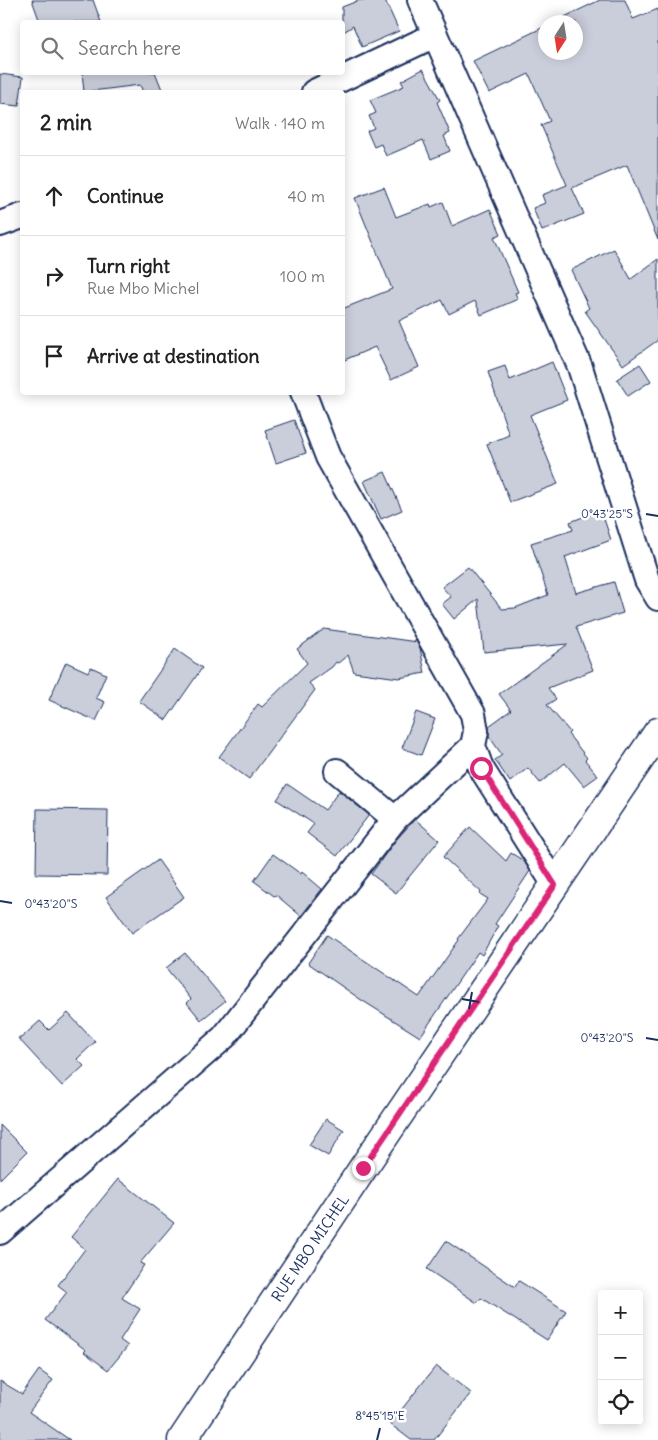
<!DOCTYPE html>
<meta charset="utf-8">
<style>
:root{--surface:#fff;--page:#f2f2f2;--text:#222;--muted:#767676;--line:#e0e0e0}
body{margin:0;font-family:Delius,sans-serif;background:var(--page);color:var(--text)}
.controls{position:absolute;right:15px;bottom:15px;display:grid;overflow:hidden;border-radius:5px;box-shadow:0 2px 12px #0003}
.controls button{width:45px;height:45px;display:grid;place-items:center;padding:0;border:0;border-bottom:1px solid var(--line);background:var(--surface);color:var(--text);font:25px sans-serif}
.compass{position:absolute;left:538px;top:15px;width:45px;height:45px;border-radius:50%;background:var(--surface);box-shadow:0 2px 12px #0003;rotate:192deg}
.stop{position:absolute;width:15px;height:15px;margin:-11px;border:4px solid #db2777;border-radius:50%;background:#fff}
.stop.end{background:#db2777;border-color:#fff;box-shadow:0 1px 5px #0008}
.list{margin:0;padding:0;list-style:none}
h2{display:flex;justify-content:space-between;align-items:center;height:65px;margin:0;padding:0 20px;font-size:21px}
h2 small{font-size:16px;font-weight:400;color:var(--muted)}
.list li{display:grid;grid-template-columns:32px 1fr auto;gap:15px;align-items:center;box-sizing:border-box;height:80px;padding:0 20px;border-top:1px solid var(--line)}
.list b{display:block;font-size:19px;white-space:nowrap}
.list p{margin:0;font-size:16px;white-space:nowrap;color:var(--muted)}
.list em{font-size:16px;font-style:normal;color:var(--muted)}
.icon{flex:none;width:28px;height:28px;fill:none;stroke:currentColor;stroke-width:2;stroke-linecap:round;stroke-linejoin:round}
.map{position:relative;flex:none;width:658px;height:1440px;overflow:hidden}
.search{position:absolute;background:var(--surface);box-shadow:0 2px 12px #0003;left:20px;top:20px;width:325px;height:55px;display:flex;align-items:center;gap:12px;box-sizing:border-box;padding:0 18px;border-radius:5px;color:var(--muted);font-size:19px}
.panel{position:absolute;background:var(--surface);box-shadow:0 2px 12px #0003;left:20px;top:90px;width:325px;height:305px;border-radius:5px}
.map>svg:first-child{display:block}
.building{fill:#caceda;stroke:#1b2f5e}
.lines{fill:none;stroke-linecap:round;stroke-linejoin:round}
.minor-casing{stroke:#1b2f5e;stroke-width:28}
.tertiary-casing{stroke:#1b2f5e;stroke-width:31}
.minor{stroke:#fff;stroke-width:24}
.tertiary{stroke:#fff;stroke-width:28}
.route{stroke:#db2777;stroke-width:6}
.ticks{fill:none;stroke:#1b2f5e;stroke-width:2}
.labels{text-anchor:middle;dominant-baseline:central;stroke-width:5;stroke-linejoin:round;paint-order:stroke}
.street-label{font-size:15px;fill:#1b2f5e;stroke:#fff}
.ticks-label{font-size:12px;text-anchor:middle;fill:#1b2f5e;stroke:#fff;stroke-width:5;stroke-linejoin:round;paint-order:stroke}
</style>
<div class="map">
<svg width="658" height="1440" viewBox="0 0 658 1440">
<rect width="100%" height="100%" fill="#fff"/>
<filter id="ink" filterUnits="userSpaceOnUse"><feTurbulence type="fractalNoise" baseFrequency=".02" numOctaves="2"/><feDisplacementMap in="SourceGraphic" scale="10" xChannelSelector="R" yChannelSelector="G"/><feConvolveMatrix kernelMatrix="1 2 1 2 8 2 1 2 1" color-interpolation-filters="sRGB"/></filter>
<g filter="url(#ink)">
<!-- building -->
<g class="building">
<path d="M32 0H93L101 22H40Z"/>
<path d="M360 0H385L399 31 362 47 353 26 342 33V7Z"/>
<path d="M600 0H625L633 19 658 9V240L627 165 572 188 584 214 542 231 533 208 545 203 542 195 567 185 541 125 550 121 529 74 489 93 473 61 546 26V52H576V22H554Z"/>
<path d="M423 69 440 100 437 102 450 133 444 136 450 151 431 159 423 140 386 156 381 144 374 147 367 131 374 128 369 116 376 113 370 100 404 86 401 81Z"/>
<path d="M82 72H155L163 92H143L140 85 84 92Z"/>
<path d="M0 74 23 77 19 106 0 104Z"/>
<path d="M384 187 396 217 430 204 431 207 443 202 452 226 490 209 501 234 494 237 518 292 515 293 518 299 481 315 475 301 449 314 442 300 399 321 419 367 391 380 375 347 342 361V309L392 289 355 198Z"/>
<path d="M614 249 631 279 658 259V340L623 365 585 311 589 308 571 270Z"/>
<path d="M552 362 567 400 530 415 558 484 510 502 487 444 509 435 488 372 505 366 510 380Z"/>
<path d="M640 364 651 381 628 396 617 379Z"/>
<path d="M294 420 306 453 276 463 265 430Z"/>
<path d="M385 472 402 510 381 519 364 481Z"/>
<path d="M601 510 611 540 565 557 576 593 614 582 623 613 576 627 593 670 548 688 556 699 547 705 570 732 568 734 587 758 585 760 598 776 584 786 565 763 540 783 528 768 510 782 495 760 502 755 489 736V726L511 710 499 694 568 644 484 652 478 599 454 619 442 604 451 597 442 587 468 567 502 609 515 608 548 595 531 543 573 530 570 522Z"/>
<path d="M324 629 417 642 420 648 425 673 399 678 354 672 348 655 338 663 336 662 332 667 309 683 315 690 249 779 219 757 258 704 262 707 307 663 297 649Z"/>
<path d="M175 649 202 668 166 720 139 701Z"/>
<path d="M66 662 88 672 91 667 106 674 96 698 105 702 96 721 49 700Z"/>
<path d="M416 712 435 719 421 755 402 748Z"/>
<path d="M287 784 325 810 339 791 369 815 337 856 307 833 314 824 277 800Z"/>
<path d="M37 809 108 810 107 875 36 874Z"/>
<path d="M415 819 439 840 396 893 371 874 395 841Z"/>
<path d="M470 827 506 861 511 853 524 861 530 871 495 924 498 926 482 955 478 952 420 1037 360 999 308 963 327 935 419 997 459 940 458 939 488 899 480 894 481 892 443 857Z"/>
<path d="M273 854 301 874 302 872 322 889 301 916 276 895 274 896 254 881Z"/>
<path d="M158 860 184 897 132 933 106 897Z"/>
<path d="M185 953 225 1001 201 1020 187 1003 191 999 166 968Z"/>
<path d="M68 1013 95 1042 77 1059 84 1066 62 1086 18 1038H21L40 1021 49 1030Z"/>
<path d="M326 1119 344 1130 328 1156 309 1145Z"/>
<path d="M0 1125 27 1152 0 1179Z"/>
<path d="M118 1179 174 1223 140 1263 144 1265 122 1298 140 1309 120 1340 128 1346 108 1370 84 1352 86 1350 45 1320 67 1292 58 1285 85 1249 71 1237Z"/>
<path d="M446 1241 515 1287 519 1281 566 1311 547 1340 481 1298 477 1303 427 1269Z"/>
<path d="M436 1366 471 1393 434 1440H411L390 1424Z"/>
<path d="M39 1370 53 1380 29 1412 70 1440H0V1381L22 1394Z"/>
</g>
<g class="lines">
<defs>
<g id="minor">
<path d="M420 0 580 367 647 580 658 598"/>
<path d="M314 92 435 35"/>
<path d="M0 224 22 216"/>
<path d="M303 392 328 457 473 714 476 731 473 746 481 768 555 885"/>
<path d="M337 771 395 819 473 746"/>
<path d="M0 1232 224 1037 395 819"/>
</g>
<path id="tertiary" d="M182 1440 363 1168 658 732"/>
</defs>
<!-- minor casing -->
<use href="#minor" class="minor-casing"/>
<!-- tertiary casing -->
<use href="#tertiary" class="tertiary-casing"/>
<!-- minor -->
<use href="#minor" class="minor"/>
<!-- tertiary -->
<use href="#tertiary" class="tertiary"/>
</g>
</g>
<g class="lines" filter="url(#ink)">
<!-- route -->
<path class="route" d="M363 1168 555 885 481 768"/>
</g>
<!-- ticks -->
<path class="ticks" d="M646 514 658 516M0 901 12 903M462 999 479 1002M469 1009 472 992M646 1038 658 1040M377 1440 380 1428"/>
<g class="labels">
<!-- street labels -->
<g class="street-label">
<text transform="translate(310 1248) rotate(-56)">RUE MBO MICHEL</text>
</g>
</g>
<g class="ticks-label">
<text x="607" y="518">0°43'25"S</text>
<text x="51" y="908">0°43'20"S</text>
<text x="607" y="1042">0°43'20"S</text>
<text x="380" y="1420">8°45'15"E</text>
</g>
</svg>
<div class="controls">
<button>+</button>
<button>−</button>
<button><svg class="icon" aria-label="locate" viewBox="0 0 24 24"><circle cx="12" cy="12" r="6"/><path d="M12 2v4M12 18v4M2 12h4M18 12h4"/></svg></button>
</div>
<svg class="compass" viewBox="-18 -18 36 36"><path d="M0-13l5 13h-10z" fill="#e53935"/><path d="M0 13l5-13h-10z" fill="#767676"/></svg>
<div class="stop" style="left:481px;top:768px"></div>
<div class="stop end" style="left:363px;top:1168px"></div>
<div class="search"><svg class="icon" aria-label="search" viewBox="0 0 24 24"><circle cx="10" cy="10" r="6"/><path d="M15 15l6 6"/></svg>Search here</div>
<section class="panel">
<h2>2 min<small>Walk · 140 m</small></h2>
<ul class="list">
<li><svg class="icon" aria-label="ahead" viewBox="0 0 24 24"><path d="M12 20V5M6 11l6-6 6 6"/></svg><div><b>Continue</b></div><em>40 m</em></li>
<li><svg class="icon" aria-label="right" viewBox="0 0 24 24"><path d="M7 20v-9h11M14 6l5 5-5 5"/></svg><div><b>Turn right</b><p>Rue Mbo Michel</p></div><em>100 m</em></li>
<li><svg class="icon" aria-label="arrive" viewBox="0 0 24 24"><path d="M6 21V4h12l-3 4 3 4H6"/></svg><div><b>Arrive at destination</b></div></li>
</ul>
</section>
</div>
